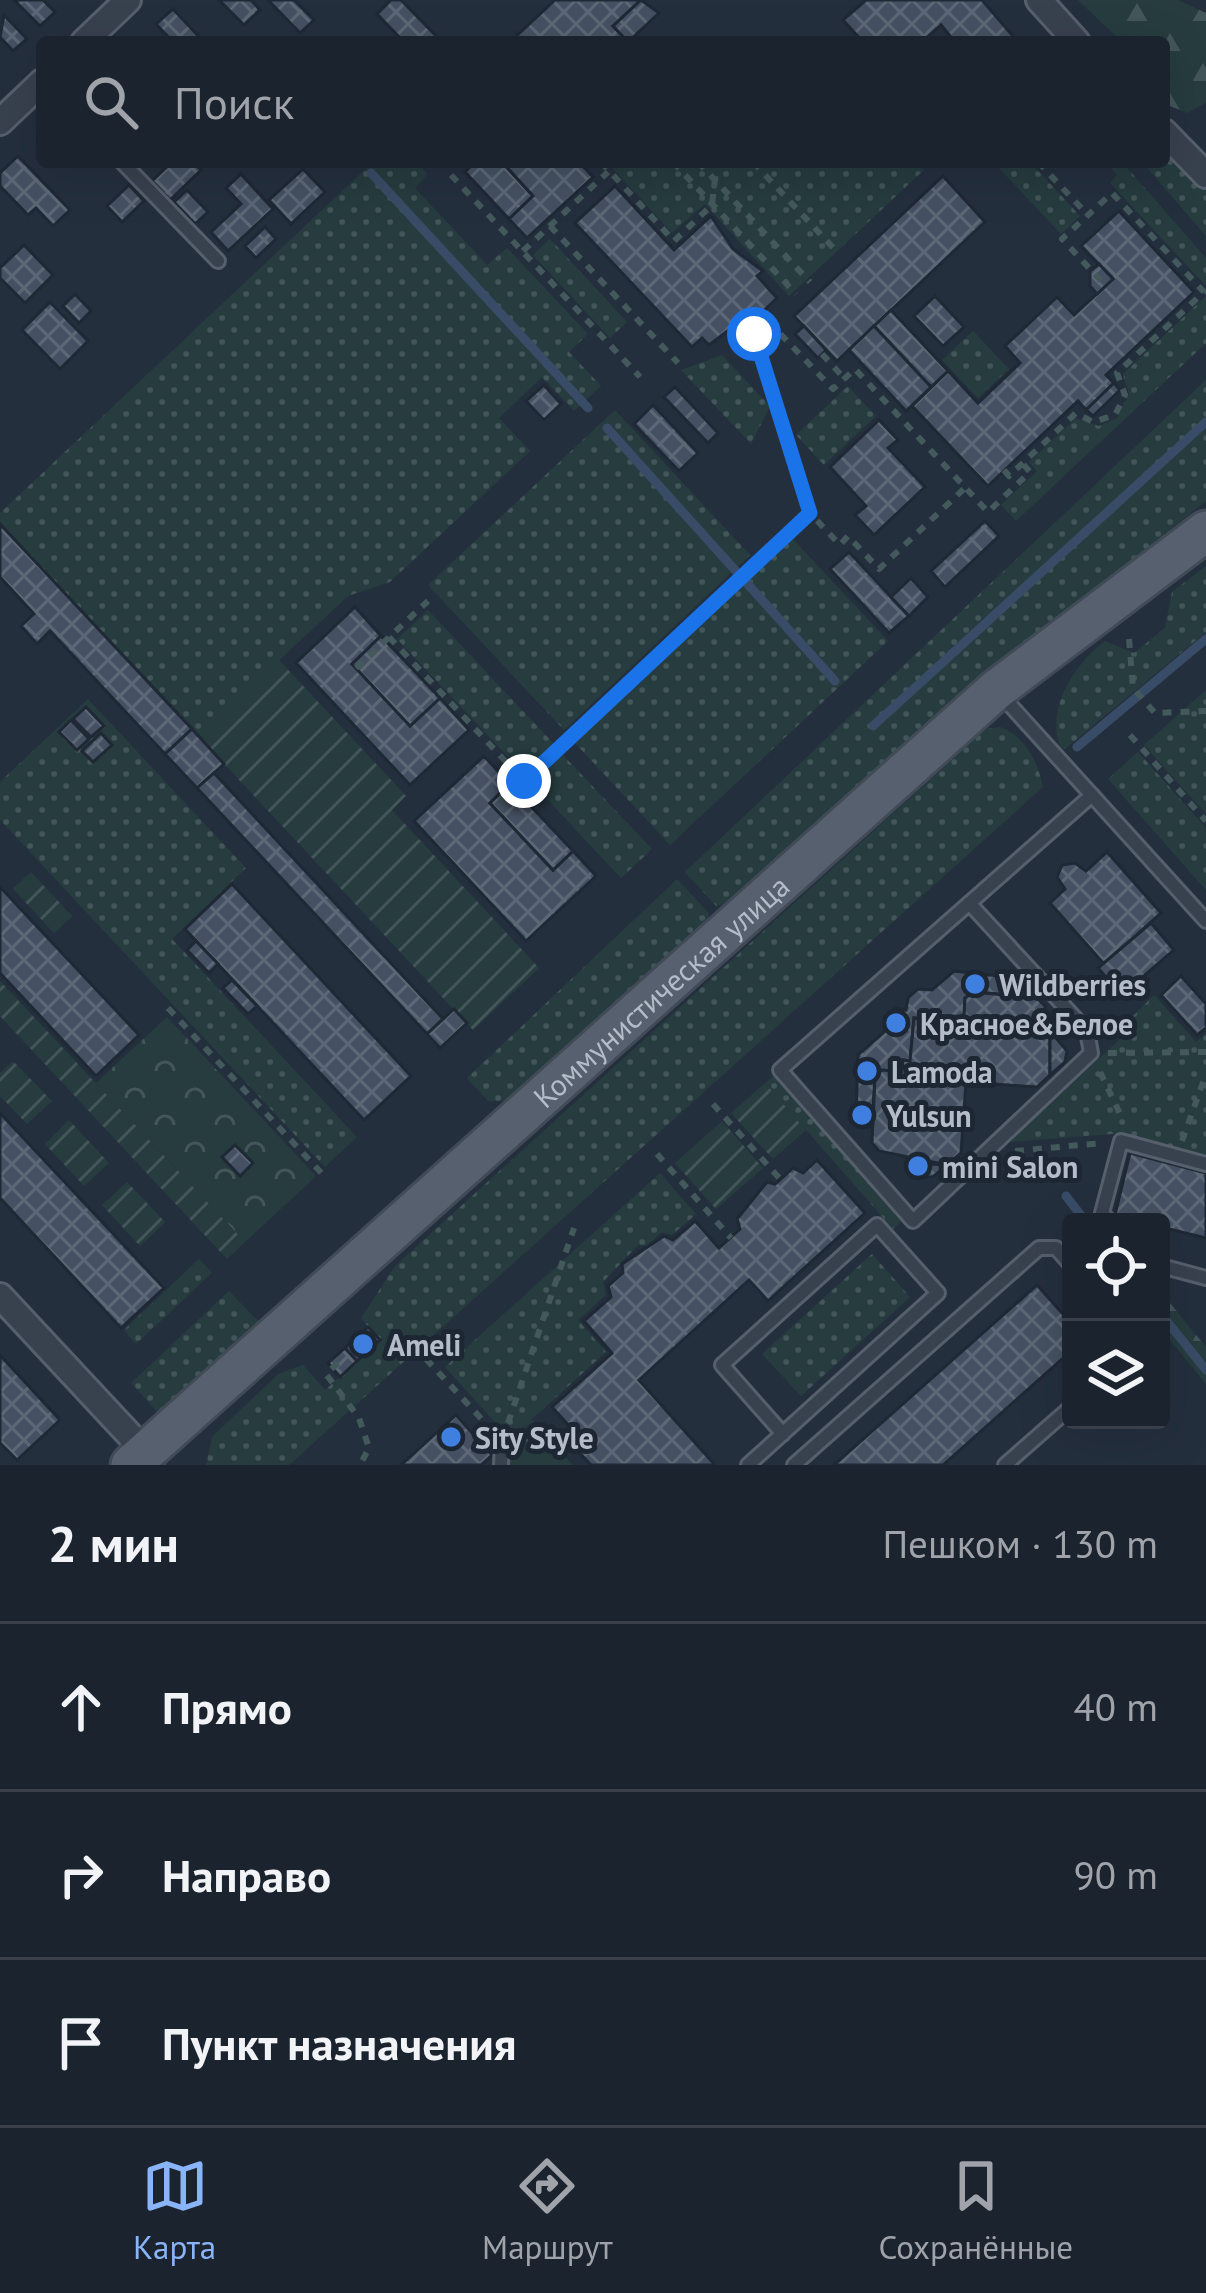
<!DOCTYPE html>
<html lang="ru">
<meta charset="utf-8">
<style>
:root{--surface:#1b232e;--page:#282f3a;--text:#f1f3f6;--muted:#a0a4aa;--line:#39404a;--accent:#8ab4f8}
body{margin:0;font-family:"PT Sans",sans-serif;background:var(--page);color:var(--text)}
.controls{position:absolute;right:36px;bottom:36px;display:grid;overflow:hidden;border-radius:12px;box-shadow:0 12px 48px #0002}
.controls button{width:108px;height:108px;display:grid;place-items:center;padding:0;border:0;border-bottom:3px solid var(--line);background:var(--surface);color:var(--text);font:60px sans-serif}
.stop{position:absolute;width:36px;height:36px;margin:-27px;border:9px solid #1a73e8;border-radius:50%;background:#fff}
.stop.end{background:#1a73e8;border-color:#fff;box-shadow:0 3px 12px #0008}
.list{margin:0;padding:0;list-style:none}
h2{display:flex;justify-content:space-between;align-items:center;height:156px;margin:0;padding:0 48px;font-size:51px}
h2 small{font-size:39px;font-weight:400;color:var(--muted)}
.list li{display:grid;grid-template-columns:78px 1fr auto;gap:36px;align-items:center;box-sizing:border-box;height:168px;padding:0 48px;border-top:3px solid var(--line)}
.list b{display:block;font-size:45px;white-space:nowrap}
.list em{font-size:39px;font-style:normal;color:var(--muted)}
.icon{flex:none;width:66px;height:66px;fill:none;stroke:currentColor;stroke-width:2;stroke-linecap:round;stroke-linejoin:round}
.map{position:relative;flex:none;width:1206px;height:1465px;overflow:hidden}
.search{position:absolute;background:var(--surface);box-shadow:0 12px 48px #0002;left:36px;right:36px;top:36px;height:132px;display:flex;align-items:center;gap:30px;box-sizing:border-box;padding:0 42px;border-radius:12px;color:var(--muted);font-size:45px}
.sheet{height:660px;background:var(--surface)}
nav{display:flex;justify-content:space-around;align-items:center;box-sizing:border-box;height:168px;border-top:3px solid var(--line);background:var(--surface);font-size:33px;color:var(--muted)}
nav a{display:grid;justify-items:center;gap:6px}
nav .on{color:var(--accent)}
.map>svg:first-child{display:block}
.grass{fill:url(#grass-dots)}
.forest{fill:url(#forest-firs)}
.park{fill:url(#park-crowns)}
.garden{fill:url(#garden-furrows)}
.lines{fill:none;stroke-linecap:round;stroke-linejoin:round}
.stream{stroke:#394c67;stroke-width:9}
.building{fill:url(#building-cross-hatch);stroke:#1f2835;stroke-width:3}
.lane-casing{stroke:#565f6c;stroke-width:18}
.street-casing{stroke:#565f6c;stroke-width:30}
.primary-casing{stroke:#414a57;stroke-width:45}
.path{stroke:#44595c;stroke-width:6;stroke-dasharray:9 9;stroke-linecap:butt}
.lane{stroke:#38414e;stroke-width:12}
.street{stroke:#38414e;stroke-width:24}
.primary{stroke:#56606e;stroke-width:39}
.route{stroke:#1a73e8;stroke-width:15}
.shop-dot{fill:#3f7fe0;stroke:#1d2633;stroke-width:4.5}
.labels{text-anchor:middle;dominant-baseline:central;stroke-width:10;stroke-linejoin:round;paint-order:stroke}
.poi-label{font-size:30px;font-weight:bold;fill:#b4bcc9;stroke:#1d2633;text-anchor:start}
.street-label{font-size:30px;fill:#b4bcc9;stroke:#1d2633}
</style>
<div class="map">
<svg width="1206" height="1465" viewBox="0 0 1206 1465">
<defs>
<pattern id="grass-dots" width="8" height="8" patternUnits="userSpaceOnUse" patternTransform="scale(3)"><rect width="8" height="8" fill="#263c3f"/><path d="M2 2h.1M6 6h.1" fill="none" stroke="#435659" stroke-width="1.8" stroke-linecap="round"/></pattern>
<pattern id="forest-firs" width="22" height="20" patternUnits="userSpaceOnUse" patternTransform="scale(3)"><rect width="22" height="20" fill="#263c3f"/><path d="M5 1l3.5 6h-7zM16 11l3.5 6h-7z" fill="#435659"/></pattern>
<pattern id="park-crowns" width="20" height="18" patternUnits="userSpaceOnUse" patternTransform="scale(3)"><rect width="20" height="18" fill="#263c3f"/><path d="M2 6a3 3 0 1 1 6 0M12 15a3 3 0 1 1 6 0" fill="none" stroke="#435659"/></pattern>
<pattern id="garden-furrows" width="10" height="10" patternUnits="userSpaceOnUse" patternTransform="scale(3)"><rect width="10" height="10" fill="#263c3f"/><path d="M-1 1l2-2M0 10L10 0M9 11l2-2" fill="none" stroke="#435659"/></pattern>
<pattern id="building-cross-hatch" width="8" height="8" patternUnits="userSpaceOnUse" patternTransform="scale(3)"><rect width="8" height="8" fill="#455162"/><path d="M0 0l8 8M0 8l8-8" fill="none" stroke="#5d6877"/></pattern>
</defs>
<rect width="100%" height="100%" fill="#242f3e"/>
<!-- grass -->
<g class="grass">
<path d="M1164 144 1206 187V236L1142 162H1164Z"/>
<path d="M373 162H416L428 174 415 188 487 265 507 248 588 334 569 352 601 386 574 411 542 377 499 418 530 451 390 582 348 596 198 736 0 524V513Z"/>
<path d="M607 162H916L924 170 789 296 705 204 672 233Z"/>
<path d="M1003 162H1030L1080 216 1061 234 998 167Z"/>
<path d="M1106 162H1122L1206 258V286L1110 183 1117 175Z"/>
<path d="M550 239 627 322 610 338 533 255Z"/>
<path d="M1206 296V343L1016 521 1001 505 1037 471 1029 462 1076 418 1099 426 1117 418 1129 394 1123 374Z"/>
<path d="M973 331 1009 369 978 398 942 360Z"/>
<path d="M722 355 770 406 751 444 681 370Z"/>
<path d="M1206 380V501L982 678 731 902 716 906 685 872Z"/>
<path d="M848 386 876 416 824 465 796 435Z"/>
<path d="M615 410 750 555 564 730 428 585Z"/>
<path d="M792 538 888 641 670 845 575 743Z"/>
<path d="M1206 566V632L1065 749 1060 745C1046 707 1076 663 1105 641L1134 653 1165 628 1172 592Z"/>
<path d="M428 610 555 745 524 774 397 639Z"/>
<path d="M1206 690V814L1144 745Z"/>
<path d="M88 699 246 868 172 939 357 1137 325 1167 0 820V782Z"/>
<path d="M1000 727C1025 736 1038 762 1043 787L289 1465H206L212 1437 278 1374 303 1365 325 1390 380 1341 361 1318 395 1266 986 729Z"/>
<path d="M1138 752 1206 828V890L1108 779Z"/>
<path d="M561 753 652 849 621 878 531 782Z"/>
<path d="M677 879 709 913 706 925 508 1101H488L467 1078Z"/>
<path d="M1154 995 1196 1042 1206 1034V1158L1112 1134 1010 1142 1121 1038 1132 1017Z"/>
<path d="M776 1074 904 1219 893 1229 765 1083Z"/>
<path d="M660 1173 696 1214 672 1235 662 1232 646 1246 638 1245 603 1282 606 1295 578 1320 606 1352 510 1439 445 1367Z"/>
<path d="M872 1254 910 1297 801 1396 762 1354Z"/>
<path d="M199 1259 212 1273 136 1344 124 1330Z"/>
<path d="M229 1291 259 1322 158 1413 131 1383Z"/>
</g>
<!-- forest -->
<g class="forest">
<path d="M1078 0H1178L1206 13V103L1187 113 1165 104 1164 42H1122Z"/>
<path d="M1161 1292 1206 1347V1384L1161 1329Z"/>
</g>
<!-- park -->
<g class="park">
<path d="M167 1017 316 1176 245 1242 96 1083Z"/>
<path d="M532 1420 573 1465H510V1439Z"/>
</g>
<!-- garden -->
<g class="garden">
<path d="M279 660 406 796 392 810 539 968 473 1030 198 736Z"/>
<path d="M31 872 72 916 54 933 13 889Z"/>
<path d="M0 981 245 1242 227 1259 0 1016Z"/>
<path d="M13 1061 52 1101 27 1124 0 1096V1073Z"/>
<path d="M765 1083 806 1130 773 1159 731 1113Z"/>
<path d="M69 1120 109 1163 84 1186 45 1144Z"/>
<path d="M722 1121 763 1168 716 1209 675 1163Z"/>
<path d="M127 1182 165 1222 140 1246 102 1205Z"/>
</g>
<g class="lines">
<!-- stream -->
<g class="stream">
<path d="M371 173 588 408"/>
<path d="M607 428 835 681"/>
<path d="M873 726 1206 422"/>
<path d="M1077 747 1206 639"/>
<path d="M1066 1196 1086 1222"/>
<path d="M1161 1314 1206 1370"/>
</g>
</g>
<!-- building -->
<g class="building">
<path d="M14 0H43L55 12 40 26Z"/>
<path d="M219 0H251L260 10 244 25Z"/>
<path d="M268 0H294L314 20 300 33Z"/>
<path d="M391 0H401L442 42H404L377 14Z"/>
<path d="M555 0H641L613 26 628 42H510Z"/>
<path d="M641 0 659 13 628 42 613 26Z"/>
<path d="M866 0H982L1018 42H955L941 25 922 42H863L843 20Z"/>
<path d="M173 9 204 42H173L156 24Z"/>
<path d="M4 15 27 39 13 51 0 37Z"/>
<path d="M18 156 70 210 53 226 36 208 28 215 0 186V173Z"/>
<path d="M172 162H193L201 170 170 200 152 181Z"/>
<path d="M475 162H502L533 196 509 219 465 172Z"/>
<path d="M502 162H579L593 177 527 238 509 219 533 196Z"/>
<path d="M303 169 325 192 291 224 269 200Z"/>
<path d="M241 174 273 209 228 251 211 232 241 204 226 188Z"/>
<path d="M943 176 985 222 837 361 794 316Z"/>
<path d="M129 185 144 201 122 222 107 206Z"/>
<path d="M615 186 674 250 711 216 733 249 763 271 757 276 777 298 748 326 742 320 709 345 702 338 692 347 575 223Z"/>
<path d="M187 190 208 212 195 224 174 202Z"/>
<path d="M1119 211 1194 292 1106 375 1114 383 1100 397 1086 410 1078 401 988 486 912 406 948 371 978 403 1020 363 1005 346 1057 297 1074 315 1113 279 1081 246Z"/>
<path d="M265 227 276 239 256 258 245 246Z"/>
<path d="M24 245 53 275 25 303 0 278V268Z"/>
<path d="M1099 264 1113 279 1097 294 1090 286V271Z"/>
<path d="M75 294 91 311 79 323 63 306Z"/>
<path d="M935 296 964 327 943 346 914 316Z"/>
<path d="M50 302 88 341 60 369 22 330Z"/>
<path d="M891 310 948 371 931 387 874 326Z"/>
<path d="M804 326 826 350 818 358 795 334Z"/>
<path d="M874 326 931 387 906 411 849 350Z"/>
<path d="M1114 383 1120 390 1093 416 1086 410Z"/>
<path d="M544 385 561 404 544 420 526 401Z"/>
<path d="M675 387 718 433 708 443 664 397Z"/>
<path d="M653 405 698 453 679 471 634 424Z"/>
<path d="M879 420 898 440 888 448 925 487 874 535 855 515 866 506 830 467Z"/>
<path d="M985 521 999 536 945 587 931 571Z"/>
<path d="M0 524 192 729 165 754 50 631 37 644 21 626 34 614 0 577Z"/>
<path d="M849 552 909 616 889 633 830 569Z"/>
<path d="M911 578 928 597 909 616 891 597Z"/>
<path d="M355 607 381 636 352 664 356 668 410 726 440 698 469 730 410 785 296 663Z"/>
<path d="M381 636 440 698 410 726 352 664Z"/>
<path d="M86 707 104 726 91 737 73 719Z"/>
<path d="M71 720 89 739 77 750 59 732Z"/>
<path d="M192 729 224 764 197 788 165 754Z"/>
<path d="M101 733 112 745 93 762 82 751Z"/>
<path d="M484 756 510 784 490 803 553 870 573 851 596 876 526 941 414 821Z"/>
<path d="M214 773 443 1019 427 1034 197 788Z"/>
<path d="M510 784 573 851 553 870 490 803Z"/>
<path d="M1107 852 1161 913 1104 964 1050 903 1065 889 1057 877 1062 865 1075 863 1086 871Z"/>
<path d="M232 884 411 1076 364 1120 185 929Z"/>
<path d="M0 887 139 1035 96 1076 0 973Z"/>
<path d="M1151 923 1174 950 1122 995 1098 968Z"/>
<path d="M196 941 218 964 209 973 187 950Z"/>
<path d="M954 971 1017 978 1024 986 1023 996 973 992 965 998 964 1017 951 1016 950 1022 914 1018 910 1061 903 1060 902 1072 882 1070 875 1077 872 1127H865L856 1118 858 1055 884 1032 885 1018 895 1008 906 1010 908 998 918 989 932 990Z"/>
<path d="M1181 976 1206 1004V1028L1197 1035 1161 995Z"/>
<path d="M232 980 257 1006 248 1014 223 988Z"/>
<path d="M973 992 1037 998 1045 1006 1044 1026H1050V1075L1037 1087 966 1082 961 1153 947 1165 879 1151 872 1143 875 1077 882 1070 902 1072 903 1060 910 1061 914 1018 950 1022 951 1016 964 1017 965 998Z"/>
<path d="M454 1009 467 1023 440 1048 427 1034Z"/>
<path d="M1050 1031 1067 1051 1065 1062 1050 1075Z"/>
<path d="M0 1113 164 1288 121 1328 0 1198Z"/>
<path d="M235 1145 253 1163 240 1176 222 1157Z"/>
<path d="M1130 1153 1206 1173V1238L1161 1227V1222L1115 1215Z"/>
<path d="M906 1158 928 1159V1164L947 1165 933 1177H922Z"/>
<path d="M817 1160 865 1213 768 1301 749 1280 639 1380 715 1465H591L575 1448 580 1438 552 1407 612 1353 584 1321 611 1297 608 1286 623 1273 622 1264 664 1236 673 1240 695 1221 719 1248 740 1229 737 1219 767 1182 775 1184 793 1168 803 1173Z"/>
<path d="M1037 1285 1071 1323V1351L943 1465H834Z"/>
<path d="M368 1327 380 1340 357 1361 345 1348Z"/>
<path d="M345 1348 357 1361 340 1377 328 1363Z"/>
<path d="M0 1355 60 1420 17 1460 0 1443Z"/>
<path d="M456 1415 492 1455 481 1465H401Z"/>
</g>
<g class="lines">
<defs>
<g id="lane">
<path d="M122 162 218 261"/>
<path d="M1001 695 1206 921"/>
<path d="M969 903 1087 1031 1091 1053 913 1221 780 1070 1092 795"/>
<path d="M1110 1222 1102 1213 1121 1141 1206 1164"/>
<path d="M1161 1266 1206 1278"/>
<path d="M501 1465 502 1440"/>
<path d="M748 1465 938 1293 877 1225 722 1365 783 1434"/>
<path d="M794 1465 1039 1248H1056L1071 1265"/>
<path d="M1005 1465 1071 1407"/>
</g>
<g id="street">
<path d="M1039 0 1077 42"/>
<path d="M84 42 128 0"/>
<path d="M0 122 42 82"/>
<path d="M1164 132 1206 175"/>
<path d="M0 1296 152 1459"/>
</g>
<g id="primary">
<path id="s1" d="M131 1465 996 690 1206 531"/>
</g>
</defs>
<!-- lane casing -->
<use href="#lane" class="lane-casing"/>
<!-- street casing -->
<use href="#street" class="street-casing"/>
<!-- primary casing -->
<use href="#primary" class="primary-casing"/>
<!-- path -->
<g class="path">
<path d="M601 162 674 241 712 205 717 162"/>
<path d="M673 162 796 294"/>
<path d="M698 162 810 282"/>
<path d="M753 162 839 254"/>
<path d="M1038 162 1088 215"/>
<path d="M451 175 640 377"/>
<path d="M550 226 678 363"/>
<path d="M523 251 608 172"/>
<path d="M768 321 833 389 855 369 988 512 1030 472 1022 463"/>
<path d="M754 334 810 513 840 545 848 536 879 569 966 487"/>
<path d="M822 354 844 378"/>
<path d="M1004 470 1009 476 1076 413 1093 422 1115 415 1125 395 1117 373 1204 292 1112 193 1062 239 1106 286"/>
<path d="M389 637 524 781"/>
<path d="M1129 639 1133 688 1155 713 1206 711"/>
<path d="M356 668 428 601"/>
<path d="M1130 735 1206 821"/>
<path d="M501 793 505 798 810 513"/>
<path d="M168 1008 327 1179"/>
<path d="M1108 1053 1206 1052"/>
<path d="M1100 1072 1123 1120"/>
<path d="M713 1104 780 1179"/>
<path d="M1182 1141 1206 1074"/>
<path d="M1015 1151 1103 1143"/>
<path d="M657 1154 731 1238"/>
<path d="M426 1359 489 1427"/>
<path d="M338 1363 326 1374 359 1418 369 1448 360 1465"/>
<path d="M508 1423 574 1228"/>
</g>
<!-- lane -->
<use href="#lane" class="lane"/>
<!-- street -->
<use href="#street" class="street"/>
<!-- primary -->
<use href="#primary" class="primary"/>
</g>
<g class="lines">
<!-- route -->
<path class="route" d="M524 781 810 513 754 334"/>
</g>
<!-- markers -->
<g class="shop-dot">
<circle cx="975" cy="984" r="12"/>
<circle cx="896" cy="1023" r="12"/>
<circle cx="867" cy="1071" r="12"/>
<circle cx="862" cy="1115" r="12"/>
<circle cx="918" cy="1166" r="12"/>
<circle cx="363" cy="1344" r="12"/>
<circle cx="451" cy="1437" r="12"/>
</g>
<g class="labels">
<!-- poi labels -->
<g class="poi-label">
<text x="999" y="984">Wildberries</text>
<text x="920" y="1023">Красное&amp;Белое</text>
<text x="891" y="1071">Lamoda</text>
<text x="886" y="1115">Yulsun</text>
<text x="942" y="1166">mini Salon</text>
<text x="387" y="1344">Ameli</text>
<text x="475" y="1437">Sity Style</text>
</g>
<!-- street labels -->
<g class="street-label">
<text stroke="none"><textPath href="#s1" startOffset="711">Коммунистическая улица</textPath></text>
</g>
</g>
</svg>
<div class="controls">
<button><svg class="icon" aria-label="locate" viewBox="0 0 24 24"><circle cx="12" cy="12" r="6"/><path d="M12 2v4M12 18v4M2 12h4M18 12h4"/></svg></button>
<button><svg class="icon" aria-label="layers" viewBox="0 0 24 24"><path d="M12 4l9 5-9 5-9-5zM3 14l9 5 9-5"/></svg></button>
</div>
<div class="stop" style="left:754px;top:334px"></div>
<div class="stop end" style="left:524px;top:781px"></div>
<div class="search"><svg class="icon" aria-label="search" viewBox="0 0 24 24"><circle cx="10" cy="10" r="6"/><path d="M15 15l6 6"/></svg>Поиск</div>
</div>
<section class="sheet">
<h2>2 мин<small>Пешком · 130 m</small></h2>
<ul class="list">
<li><svg class="icon" aria-label="ahead" viewBox="0 0 24 24"><path d="M12 20V5M6 11l6-6 6 6"/></svg><div><b>Прямо</b></div><em>40 m</em></li>
<li><svg class="icon" aria-label="right" viewBox="0 0 24 24"><path d="M7 20v-9h11M14 6l5 5-5 5"/></svg><div><b>Направо</b></div><em>90 m</em></li>
<li><svg class="icon" aria-label="arrive" viewBox="0 0 24 24"><path d="M6 21V4h12l-3 4 3 4H6"/></svg><div><b>Пункт назначения</b></div></li>
</ul>
</section>
<nav>
<a class="on"><svg class="icon" aria-label="map" viewBox="0 0 24 24"><path d="M3 6l6-2 6 2 6-2v14l-6 2-6-2-6 2zM9 4v14M15 6v14"/></svg>Карта</a>
<a><svg class="icon" aria-label="directions" viewBox="0 0 24 24"><path d="M12 3l9 9-9 9-9-9zM9 14v-3h6M13 9l2 2-2 2"/></svg>Маршрут</a>
<a><svg class="icon" aria-label="saved" viewBox="0 0 24 24"><path d="M7 4h10v16l-5-4-5 4z"/></svg>Сохранённые</a>
</nav>
